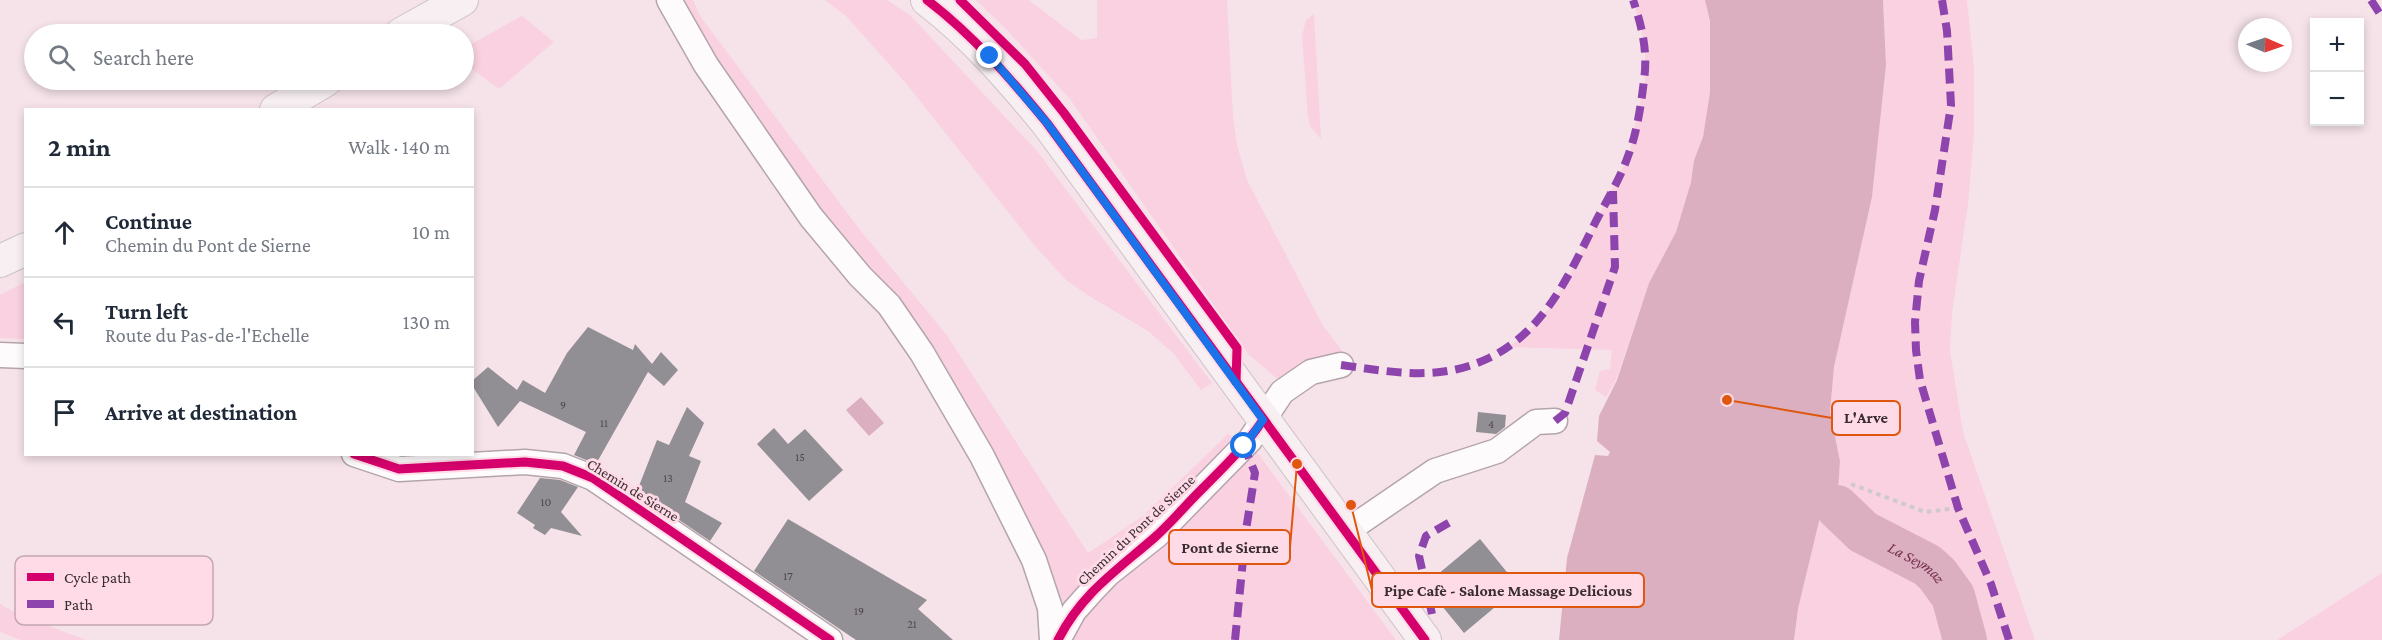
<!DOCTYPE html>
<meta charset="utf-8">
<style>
:root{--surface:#fff;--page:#f2f2f3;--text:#1f2937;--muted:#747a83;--line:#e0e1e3}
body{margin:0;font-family:"Crimson Pro",serif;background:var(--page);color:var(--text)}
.controls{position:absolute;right:18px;top:18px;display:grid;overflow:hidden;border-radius:0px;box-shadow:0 3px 9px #0003}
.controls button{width:54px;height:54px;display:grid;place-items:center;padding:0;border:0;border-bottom:2px solid var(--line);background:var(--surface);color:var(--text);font:30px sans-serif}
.compass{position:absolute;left:2238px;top:18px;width:54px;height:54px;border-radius:50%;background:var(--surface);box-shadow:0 3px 9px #0003;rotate:92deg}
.stop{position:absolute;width:18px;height:18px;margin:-14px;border:4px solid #1a73e8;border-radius:50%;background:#fff}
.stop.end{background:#1a73e8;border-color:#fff;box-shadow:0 2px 6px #0008}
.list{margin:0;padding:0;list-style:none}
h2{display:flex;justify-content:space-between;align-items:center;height:78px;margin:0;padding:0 24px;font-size:26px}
h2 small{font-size:20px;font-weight:400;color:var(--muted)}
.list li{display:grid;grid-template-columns:39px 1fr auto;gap:18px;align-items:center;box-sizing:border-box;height:90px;padding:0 24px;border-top:2px solid var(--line)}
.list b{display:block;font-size:22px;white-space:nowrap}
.list p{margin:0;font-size:20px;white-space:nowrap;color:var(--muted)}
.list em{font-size:20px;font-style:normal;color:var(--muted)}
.icon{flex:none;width:33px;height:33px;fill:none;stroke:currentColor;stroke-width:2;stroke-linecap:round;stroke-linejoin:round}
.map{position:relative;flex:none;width:2382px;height:640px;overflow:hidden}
.search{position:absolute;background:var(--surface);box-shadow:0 3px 9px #0003;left:24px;top:24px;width:450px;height:66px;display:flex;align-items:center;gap:15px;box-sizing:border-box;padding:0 21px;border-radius:33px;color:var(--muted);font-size:22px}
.panel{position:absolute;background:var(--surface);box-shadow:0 3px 9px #0003;left:24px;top:108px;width:450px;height:348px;border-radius:0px}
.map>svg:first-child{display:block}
.green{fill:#f9d1e0}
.water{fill:#dcafc0}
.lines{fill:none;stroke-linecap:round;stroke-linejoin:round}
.river{stroke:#dcafc0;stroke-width:44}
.building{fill:#918f93}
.minor-casing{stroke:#b4a5ab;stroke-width:27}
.major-casing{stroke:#cdc3c7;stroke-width:34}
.path{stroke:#cfc9cc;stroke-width:4;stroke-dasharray:4.5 4.5;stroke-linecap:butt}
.minor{stroke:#fefbfc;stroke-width:24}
.major{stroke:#f7eff2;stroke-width:32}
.quiet{stroke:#8e44ad;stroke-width:8;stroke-dasharray:15 8;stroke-linecap:butt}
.cycleway-casing{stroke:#fedbe7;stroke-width:13}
.cycleway{stroke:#d6006c;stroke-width:9}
.route{stroke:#1a73e8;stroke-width:8}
.labels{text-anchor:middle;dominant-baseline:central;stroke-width:6;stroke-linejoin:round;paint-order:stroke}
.number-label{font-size:12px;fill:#50464a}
.street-label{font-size:15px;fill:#3a2d31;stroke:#fedbe7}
.water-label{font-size:16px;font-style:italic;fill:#74304e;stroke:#fedbe7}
.key{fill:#fedbe7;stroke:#c3a7b0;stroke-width:1.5}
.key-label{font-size:16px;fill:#3a2d31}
.leader{fill:none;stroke:#df570e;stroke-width:2}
.callout-dot{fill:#df570e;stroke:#fedbe7;stroke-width:2}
.callout{fill:#fedbe7;stroke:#df570e;stroke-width:2}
.callout-label{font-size:16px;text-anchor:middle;font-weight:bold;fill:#3a2d31}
</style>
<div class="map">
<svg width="2382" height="640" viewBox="0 0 2382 640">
<rect width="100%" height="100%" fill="#f6e3ea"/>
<!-- green -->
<g class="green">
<path d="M681 0H693L700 16 860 230 946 334 1088 553 1142 517 1228 434 1234 437 1225 446 1230 450 1061 615 899 301 832 224 741 103Z"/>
<path d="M825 0H887L911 16 1037 151 1212 383 1201 390 1173 353 1148 331 1089 296 1066 280 1035 246 904 81 846 16Z"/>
<path d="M976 0H1029L1081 40 1097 38V0H1227L1233 116 1237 145 1247 180 1322 324 1345 355 1281 382 1248 354 1070 99 1006 29Z"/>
<path d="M1633 0H1705L1710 21V92L1703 137 1694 160 1691 182 1676 232 1649 283 1616 380 1606 397 1595 390 1600 371 1610 369 1612 350 1509 347 1534 326 1550 307 1565 283 1629 155 1645 79V45Z"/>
<path d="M1883 0H1967L1974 69V135L1968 204 1952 313 1950 351 1963 432 2035 640H1794L1798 609 1821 513 1837 506 1840 461 1830 413 1834 367 1872 197 1886 65Z"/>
<path d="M1314 14 1321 139 1310 126 1308 116 1302 36 1306 20Z"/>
<path d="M522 16 554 42 499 89 464 63V48Z"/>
<path d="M25 282V339L0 338V295Z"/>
<path d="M1256 451 1396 640H1072L1082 614Z"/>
<path d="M2382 573V640H2277Z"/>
<path d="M0 604 20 615 86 640H21L0 632Z"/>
</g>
<!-- water -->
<g class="water">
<path d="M1705 0H1883L1886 65 1872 197 1834 367 1830 412 1840 461 1837 507 1821 513 1798 609 1794 640H1559L1567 558 1595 455 1608 456 1610 452 1597 441 1599 416 1617 380 1649 283 1676 232 1691 182 1694 160 1703 137 1710 92V21Z"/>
<path d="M861 397 884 423 869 436 846 410Z"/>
</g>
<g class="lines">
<!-- river -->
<path class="river" id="s1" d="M1837 507 1863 532 1927 565 1937 574 1953 596 1965 640"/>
</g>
<!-- building -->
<g class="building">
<path d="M588 327 633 350 635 344 652 364 661 352 678 370 664 386 648 372 596 464 574 455 586 432 520 401 498 427 472 385V381L488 367 517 390 523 380 545 393 567 353Z"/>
<path d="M687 407 704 423 689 456 701 461 685 502 722 523 710 541 637 491 657 440 669 445Z"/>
<path d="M1478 412 1506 415 1505 427 1496 434 1476 432Z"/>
<path d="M774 428 788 444 805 429 843 470 809 501 757 444Z"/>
<path d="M540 478 560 480 578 487 561 512 582 536 551 528 545 535 533 528 535 525 517 513Z"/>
<path d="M788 519 927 600 918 609 953 640H856L754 571Z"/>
<path d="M1480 539 1519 587 1464 633 1442 606 1448 600 1431 580Z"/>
</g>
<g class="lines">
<defs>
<g id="minor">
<path d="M669 0 706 65 811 217 860 276 889 305 922 353 982 456 1034 560 1050 608 1052 640"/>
<path d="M0 355 26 356"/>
<path d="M354 454 399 469 525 462 563 466 593 478 830 640"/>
<path d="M1347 531 1435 471 1497 451 1536 422 1555 421"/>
<path d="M1058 640 1074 611 1090 593 1108 574 1156 536 1250 440 1282 392 1311 372 1341 365"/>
</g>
<g id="major">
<path d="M927 0C973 35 1010 78 1047 123L1425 640"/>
<path d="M401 34 462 0"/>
<path d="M276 110 326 80"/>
<path d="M0 261 26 249"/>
</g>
</defs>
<!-- minor casing -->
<use href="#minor" class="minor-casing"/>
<!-- major casing -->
<use href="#major" class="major-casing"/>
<!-- path -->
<path class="path" d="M1851 484 1925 512 1958 508"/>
<!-- minor -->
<use href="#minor" class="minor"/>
<!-- major -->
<use href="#major" class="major"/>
<!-- quiet -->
<g class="quiet">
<path d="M1942 0 1947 31 1951 105 1935 210 1919 281 1915 322 1916 350 1920 380 1958 508 1991 584 2009 640"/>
<path d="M2371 0 2382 17"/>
<path d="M1341 365C1393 372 1439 382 1489 358 1545 331 1569 275 1596 221 1607 200 1620 179 1628 156 1637 133 1641 105 1644 80 1648 52 1642 26 1633 0"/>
<path d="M1555 421 1565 413 1615 267 1613 191"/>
<path d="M1432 614 1419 556 1426 536 1452 521"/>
<path d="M1235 640 1246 530 1255 473 1244 446"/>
</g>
<defs>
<g id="cycleway">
<path d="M927 0C973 35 1010 78 1047 123L1425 640"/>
<path d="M960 0 1025 64 1064 113 1237 348 1236 382"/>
<path d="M354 454 399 469 525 462 563 466 593 478 830 640"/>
<path d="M1058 640C1082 593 1116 571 1154 538 1170 524 1184 507 1199 492 1222 469 1245 447 1263 420"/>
</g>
</defs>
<!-- cycleway casing -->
<use href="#cycleway" class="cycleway-casing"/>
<!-- cycleway -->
<use href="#cycleway" class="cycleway"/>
</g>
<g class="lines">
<!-- route -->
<path class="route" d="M990 56 1047 123 1263 420 1244 446"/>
</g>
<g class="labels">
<!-- number labels -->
<g class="number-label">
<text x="563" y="405">9</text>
<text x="604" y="423">11</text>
<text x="1491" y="424">4</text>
<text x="800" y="457">15</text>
<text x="668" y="478">13</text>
<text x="546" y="502">10</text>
<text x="788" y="576">17</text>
<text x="859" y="611">19</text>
<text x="912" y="624">21</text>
</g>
<!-- street labels -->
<g class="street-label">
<text transform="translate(633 490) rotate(32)">Chemin de Sierne</text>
<text transform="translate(1136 530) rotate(-43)">Chemin du Pont de Sierne</text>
</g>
<!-- water labels -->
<g class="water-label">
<text stroke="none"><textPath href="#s1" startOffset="98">La Seymaz</textPath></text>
</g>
</g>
<!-- legend -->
<rect x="15" y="556" width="198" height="69" rx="9" class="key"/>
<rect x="27" y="573" width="27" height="8" fill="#d6006c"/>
<rect x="27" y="600" width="27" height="8" fill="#8e44ad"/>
<g class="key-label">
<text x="64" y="583">Cycle path</text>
<text x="64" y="610">Path</text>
</g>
<!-- callouts -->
<path class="leader" d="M1727 400L1832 418M1297 464L1290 547M1351 505L1372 590"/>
<g class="callout-dot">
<circle cx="1727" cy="400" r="6"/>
<circle cx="1297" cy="464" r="6"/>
<circle cx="1351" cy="505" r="6"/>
</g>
<g class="callout">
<rect x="1832" y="401" width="68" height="34" rx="6"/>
<rect x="1169" y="530" width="121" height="34" rx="6"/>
<rect x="1372" y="573" width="272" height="34" rx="6"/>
</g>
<g class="callout-label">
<text x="1866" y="423">L'Arve</text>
<text x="1230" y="553">Pont de Sierne</text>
<text x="1508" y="596">Pipe Cafè - Salone Massage Delicious</text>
</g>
</svg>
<div class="controls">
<button>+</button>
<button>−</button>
</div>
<svg class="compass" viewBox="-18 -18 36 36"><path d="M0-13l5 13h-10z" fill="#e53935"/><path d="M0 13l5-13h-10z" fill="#747a83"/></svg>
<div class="stop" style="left:1244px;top:446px"></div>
<div class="stop end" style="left:990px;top:56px"></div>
<div class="search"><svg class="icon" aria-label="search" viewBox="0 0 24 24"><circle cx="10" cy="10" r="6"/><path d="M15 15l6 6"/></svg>Search here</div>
<section class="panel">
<h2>2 min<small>Walk · 140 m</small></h2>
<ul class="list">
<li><svg class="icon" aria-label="ahead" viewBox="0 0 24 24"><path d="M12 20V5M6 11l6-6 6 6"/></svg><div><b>Continue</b><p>Chemin du Pont de Sierne</p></div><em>10 m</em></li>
<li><svg class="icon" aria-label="left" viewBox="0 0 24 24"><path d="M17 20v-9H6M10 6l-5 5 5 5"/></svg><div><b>Turn left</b><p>Route du Pas-de-l'Echelle</p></div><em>130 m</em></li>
<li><svg class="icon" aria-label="arrive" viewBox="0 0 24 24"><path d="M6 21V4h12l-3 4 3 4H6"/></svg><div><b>Arrive at destination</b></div></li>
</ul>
</section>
</div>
